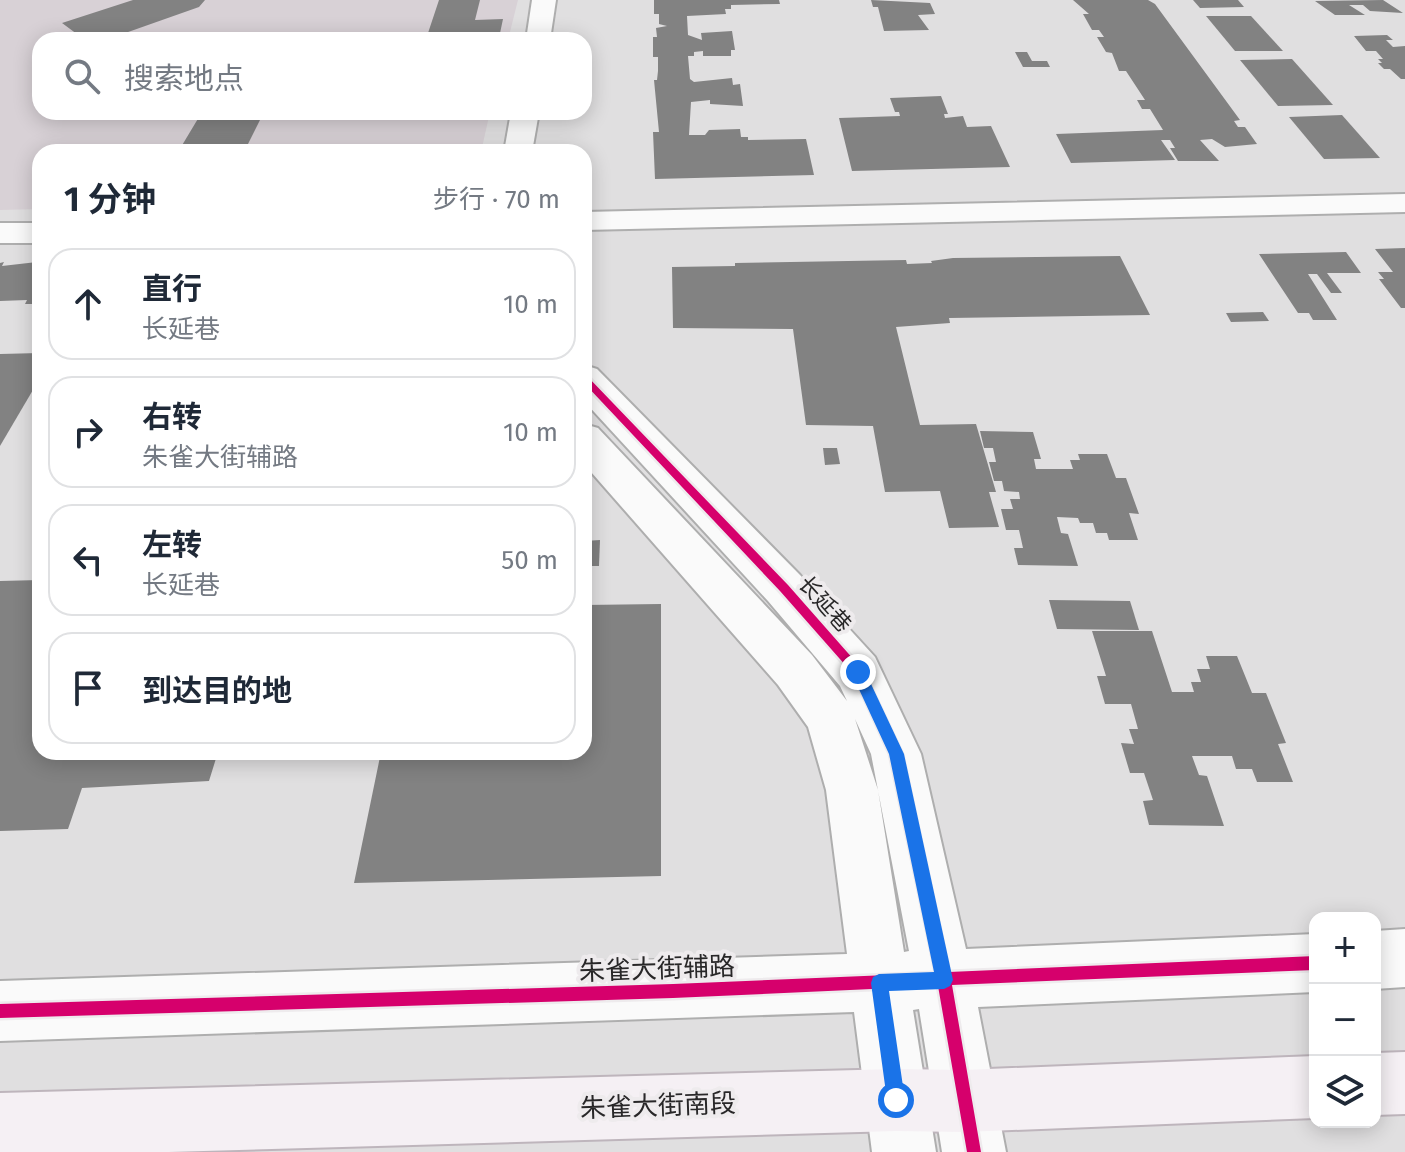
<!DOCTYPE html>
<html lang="zh">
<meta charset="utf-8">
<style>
:root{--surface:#fff;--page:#f6f6f7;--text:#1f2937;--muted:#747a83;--line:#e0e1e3}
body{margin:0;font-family:"Fira Sans","Noto Sans SC",sans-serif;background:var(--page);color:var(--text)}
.controls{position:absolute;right:24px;bottom:24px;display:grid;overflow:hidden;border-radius:16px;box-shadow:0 4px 20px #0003}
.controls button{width:72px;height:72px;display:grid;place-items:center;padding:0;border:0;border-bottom:2px solid var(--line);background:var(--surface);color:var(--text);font:40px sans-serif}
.stop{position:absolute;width:24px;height:24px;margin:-18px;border:6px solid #1a73e8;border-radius:50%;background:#fff}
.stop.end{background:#1a73e8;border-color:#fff;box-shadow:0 2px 8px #0008}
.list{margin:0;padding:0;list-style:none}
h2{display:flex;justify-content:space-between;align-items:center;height:104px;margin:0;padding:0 32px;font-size:34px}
h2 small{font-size:26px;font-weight:400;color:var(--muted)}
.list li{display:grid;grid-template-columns:52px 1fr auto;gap:24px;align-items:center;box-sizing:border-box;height:112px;margin:0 16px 16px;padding:0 16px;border:2px solid var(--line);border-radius:24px}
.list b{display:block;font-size:30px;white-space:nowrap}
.list p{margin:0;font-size:26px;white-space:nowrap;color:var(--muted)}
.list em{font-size:26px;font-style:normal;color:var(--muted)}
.icon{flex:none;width:44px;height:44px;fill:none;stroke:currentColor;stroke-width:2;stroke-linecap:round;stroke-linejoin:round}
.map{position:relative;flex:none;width:1405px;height:1152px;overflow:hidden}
.search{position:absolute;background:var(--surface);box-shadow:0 4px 20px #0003;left:32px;top:32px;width:560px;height:88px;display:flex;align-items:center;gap:20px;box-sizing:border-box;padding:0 28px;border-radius:24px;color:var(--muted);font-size:30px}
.panel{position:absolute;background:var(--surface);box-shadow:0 4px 20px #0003;left:32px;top:144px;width:560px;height:616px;border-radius:24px}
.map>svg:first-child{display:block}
.built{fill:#d8d1d6}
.building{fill:#828282}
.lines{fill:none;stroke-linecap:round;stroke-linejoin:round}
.minor-casing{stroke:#aeaeae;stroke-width:4}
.major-casing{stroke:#beb5bc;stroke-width:4}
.minor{fill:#fafafa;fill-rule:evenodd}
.major{fill:#f5f0f4;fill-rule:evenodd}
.cycleway-casing{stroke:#eeebed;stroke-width:5}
.cycleway{fill:#d6006c;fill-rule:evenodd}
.route{fill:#1a73e8}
.labels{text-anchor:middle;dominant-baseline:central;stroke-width:8;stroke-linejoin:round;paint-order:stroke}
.street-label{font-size:22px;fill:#282728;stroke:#eeebed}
.near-street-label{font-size:26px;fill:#282728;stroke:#eeebed}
</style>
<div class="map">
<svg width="1405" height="1152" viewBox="0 0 1405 1152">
<rect width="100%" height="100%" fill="#e0dfe0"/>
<!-- built -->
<path class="built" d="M0 0H518L508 40H40V112H490L481 152H40V209L0 210Z"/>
<!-- building -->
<g class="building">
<path d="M133 0H205L199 7 114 37 119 40H85L62 23Z"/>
<path d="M439 0H480L475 20 503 19 499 38 426 39Z"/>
<path d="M654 0H779L780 4 731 5V9H725L726 14 687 16 688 35 702 40 701 33 732 31 735 50H731V56H703V51L694 52V56H688L690 79 694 82 732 78 733 85 740 84 743 106 710 104V100L691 102 689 135H705L709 130 740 129 741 137H748V140L806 139 814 175 655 179 653 132H659L654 80H657L658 71V57H653V37H657L656 28 667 26 659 24V14H654Z"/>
<path d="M871 0 930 3 935 14 918 15 929 30 884 31 878 7H873Z"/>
<path d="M1073 0H1148L1155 4 1240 120 1234 121 1238 127H1245L1257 144 1225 147 1212 139 1200 140 1219 161H1178L1170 148H1175L1170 140H1161L1175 160 1071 163 1056 134 1163 130 1150 109H1142L1137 100H1145L1126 71H1119L1112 53 1106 52 1097 37H1104L1099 30H1092L1083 14H1089Z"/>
<path d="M1193 0H1238L1244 7 1200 8Z"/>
<path d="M1383 0 1403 13 1370 11 1363 5H1349L1365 15H1335L1315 1Z"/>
<path d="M1206 16H1251L1283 51H1235Z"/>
<path d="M1387 35 1393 40H1386L1393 47 1405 46V79H1401L1390 69H1384L1378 63H1382L1378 59H1383L1376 51H1366L1354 36Z"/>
<path d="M1015 52H1027L1032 61H1047L1050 67H1023Z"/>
<path d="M1292 59 1333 105 1278 106 1240 60Z"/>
<path d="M941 96 948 114H944L945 118 963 116 967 127 991 126 1010 167 852 171 839 118 900 116 899 112H895L890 98Z"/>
<path d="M202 112H264L244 152H178Z"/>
<path d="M1342 115 1380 158 1324 159 1289 117Z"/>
<path d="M1405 248V308H1401L1379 279H1384L1378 272H1393L1375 249Z"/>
<path d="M1346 252 1361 273H1327L1342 293H1331L1317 274H1308L1337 320H1313L1309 313H1298L1259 254Z"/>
<path d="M1120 256 1150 315 949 318 950 323 896 327 920 425 976 424 996 492H989L999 527 949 528 940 491 885 492 873 426 806 425 793 329 673 328 672 267 735 266V263L906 260 907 264 932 263 931 261 953 258Z"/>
<path d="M4 262 2 266 37 262 34 267 40 266V304H25L27 300 0 301V263Z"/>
<path d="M1263 312 1269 321 1231 322 1226 313Z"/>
<path d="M40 353V378L0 446V354Z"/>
<path d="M980 431 1033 432 1041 459H1034L1036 469H1073L1070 460H1080L1078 454H1107L1116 478H1126L1139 514 1129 513 1138 540H1109L1107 533H1096L1093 523H1080L1078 518 1057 517 1061 533 1068 534 1078 566 1018 565 1014 548H1023L1019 530H1006L1001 509H1013L1010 499H1020L1019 492 1004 491 1002 481H994L989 462H996L993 448H984Z"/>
<path d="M823 448H837L840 464 825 465Z"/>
<path d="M600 540 599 566H584V541Z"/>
<path d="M40 580V752H218L209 781 82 788 68 829 0 831V581Z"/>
<path d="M1049 600 1130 601 1139 630 1057 629Z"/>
<path d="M661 604V876L354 883 381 752H584V605Z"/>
<path d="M1092 631H1152L1172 692H1194L1191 682H1201L1197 669H1210L1206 656H1237L1252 693H1266L1286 743 1278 744 1293 782H1257L1252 769H1236L1232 756H1192L1199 775 1207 776 1224 826 1149 825 1143 801 1153 800 1144 773H1130L1121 743 1134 744 1129 729H1138L1131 704H1105L1097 676H1106Z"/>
</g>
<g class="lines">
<defs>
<g id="minor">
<path d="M532 0H556L550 40H526Z"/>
<path d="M511 112H539L532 152H504Z"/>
<path d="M1405 194V212L584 230V212Z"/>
<rect x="0" y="223" width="40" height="20"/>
<path d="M584 365 597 369 800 575 875 657 921 754 966 949 1315 934V992L978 1007 1006 1152H942L919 1009 913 1010 936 1152H872L854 1012 0 1041V981L847 954 826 790 808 727 778 685 584 464V424L598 428 812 655 847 701 840 686 768 601 584 401ZM855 719 871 754 909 951 904 952 878 790Z"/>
<path d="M1405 929V987L1375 989V931Z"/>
</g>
<g id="major">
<path d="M1405 1052V1114L1375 1115V1053Z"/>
<path d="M1315 1056V1118L964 1132 896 1131 169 1152H0V1093L896 1069 964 1070Z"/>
</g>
</defs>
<!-- minor casing -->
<use href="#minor" class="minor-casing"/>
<!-- major casing -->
<use href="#major" class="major-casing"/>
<!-- minor -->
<use href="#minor" class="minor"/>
<!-- major -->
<use href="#major" class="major"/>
<defs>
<path id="cycleway" d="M584 375 587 376 788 585 862 669 902 754 949 972 1315 956V970L952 985 981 1152H967L938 986 673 998 0 1018V1004L673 984 936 973 890 754 854 675 780 591 584 383Z"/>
</defs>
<!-- cycleway casing -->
<use href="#cycleway" class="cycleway-casing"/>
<!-- cycleway -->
<use href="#cycleway" class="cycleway"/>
</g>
<!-- route -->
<path class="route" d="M858 665 863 667 904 754 953 980 950 986 944 989 889 991 905 1100 902 1106 896 1109 889 1106 887 1100 871 983 873 977 879 974 934 972 889 754 851 672Z"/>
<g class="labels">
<!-- street labels -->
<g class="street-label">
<text transform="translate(825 604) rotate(48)">长延巷</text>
</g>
<!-- near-street labels -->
<g class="near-street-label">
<text transform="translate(657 969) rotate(-2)">朱雀大街辅路</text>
<text transform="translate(658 1106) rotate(-2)">朱雀大街南段</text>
</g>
</g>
</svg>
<div class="controls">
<button>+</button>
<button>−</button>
<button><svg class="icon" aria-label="layers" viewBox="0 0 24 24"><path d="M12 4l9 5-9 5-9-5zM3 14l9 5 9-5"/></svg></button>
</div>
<div class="stop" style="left:896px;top:1100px"></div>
<div class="stop end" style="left:858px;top:672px"></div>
<div class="search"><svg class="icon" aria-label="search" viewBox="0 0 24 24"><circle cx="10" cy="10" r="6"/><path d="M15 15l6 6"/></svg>搜索地点</div>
<section class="panel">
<h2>1 分钟<small>步行 · 70 m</small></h2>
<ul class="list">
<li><svg class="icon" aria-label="ahead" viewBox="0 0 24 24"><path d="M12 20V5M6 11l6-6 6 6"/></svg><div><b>直行</b><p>长延巷</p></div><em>10 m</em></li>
<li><svg class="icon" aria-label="right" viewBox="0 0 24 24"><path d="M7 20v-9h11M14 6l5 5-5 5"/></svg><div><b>右转</b><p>朱雀大街辅路</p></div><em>10 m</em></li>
<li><svg class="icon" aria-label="left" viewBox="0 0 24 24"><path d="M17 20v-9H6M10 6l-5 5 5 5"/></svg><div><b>左转</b><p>长延巷</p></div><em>50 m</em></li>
<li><svg class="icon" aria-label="arrive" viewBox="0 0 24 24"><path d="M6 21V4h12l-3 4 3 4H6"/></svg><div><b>到达目的地</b></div></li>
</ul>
</section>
</div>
